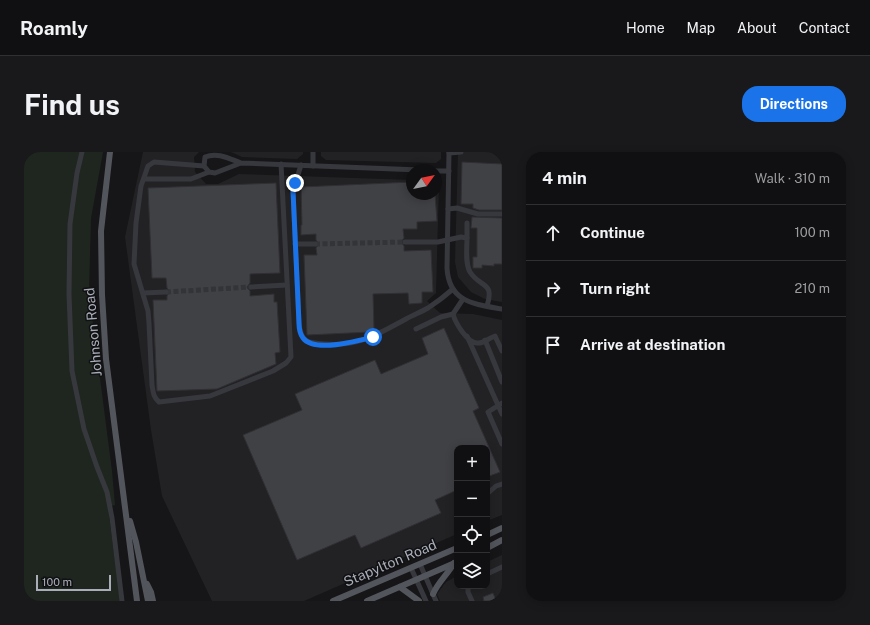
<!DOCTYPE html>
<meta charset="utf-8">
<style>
:root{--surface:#101012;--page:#19191b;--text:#f1f3f6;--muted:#9c9d9f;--line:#303032;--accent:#1a73e8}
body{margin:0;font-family:"Public Sans",sans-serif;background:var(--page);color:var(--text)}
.controls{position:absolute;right:12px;bottom:12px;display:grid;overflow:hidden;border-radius:8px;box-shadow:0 2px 10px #0003}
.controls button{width:36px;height:36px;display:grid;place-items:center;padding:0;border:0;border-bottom:1px solid var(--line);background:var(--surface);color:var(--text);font:20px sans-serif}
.compass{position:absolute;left:382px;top:12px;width:36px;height:36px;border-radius:50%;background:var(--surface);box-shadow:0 2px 10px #0003;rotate:57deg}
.scale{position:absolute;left:12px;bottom:10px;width:75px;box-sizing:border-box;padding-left:4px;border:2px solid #a8adb8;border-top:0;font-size:11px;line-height:14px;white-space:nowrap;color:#a8adb8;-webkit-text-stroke:3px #111113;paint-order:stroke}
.stop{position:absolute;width:12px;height:12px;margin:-9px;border:3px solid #1a73e8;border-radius:50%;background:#fff}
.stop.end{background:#1a73e8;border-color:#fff;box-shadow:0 1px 4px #0008}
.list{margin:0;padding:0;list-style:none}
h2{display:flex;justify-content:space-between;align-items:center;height:52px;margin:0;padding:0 16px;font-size:17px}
h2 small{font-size:13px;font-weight:400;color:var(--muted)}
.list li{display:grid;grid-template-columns:26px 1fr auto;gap:12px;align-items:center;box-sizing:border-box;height:56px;padding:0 16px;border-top:1px solid var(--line)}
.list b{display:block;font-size:15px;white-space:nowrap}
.list em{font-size:13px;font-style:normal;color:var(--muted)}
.icon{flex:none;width:22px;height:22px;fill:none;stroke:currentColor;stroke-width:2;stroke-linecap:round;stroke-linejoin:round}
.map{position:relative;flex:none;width:478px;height:449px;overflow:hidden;border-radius:16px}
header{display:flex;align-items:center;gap:24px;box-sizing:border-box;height:56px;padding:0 20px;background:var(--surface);border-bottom:1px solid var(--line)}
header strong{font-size:19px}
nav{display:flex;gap:22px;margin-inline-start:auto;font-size:14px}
.intro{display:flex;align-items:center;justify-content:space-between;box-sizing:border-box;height:96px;padding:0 24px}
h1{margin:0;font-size:28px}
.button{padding:10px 18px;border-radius:16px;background:var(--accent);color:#fff;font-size:14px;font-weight:700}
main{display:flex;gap:24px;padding:0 24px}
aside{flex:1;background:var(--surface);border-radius:16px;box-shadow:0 2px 10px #0003}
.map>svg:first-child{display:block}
.built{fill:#222225}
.green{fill:#1e261f}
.building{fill:#404145;stroke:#303034}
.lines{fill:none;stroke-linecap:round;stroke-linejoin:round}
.minor-tunnel{stroke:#333438;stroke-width:5;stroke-dasharray:5 2.5;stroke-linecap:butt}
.minor{stroke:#37383d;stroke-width:5}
.major{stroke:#53555c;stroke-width:6}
.route{stroke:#1a73e8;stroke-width:5}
.labels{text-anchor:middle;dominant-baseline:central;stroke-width:3;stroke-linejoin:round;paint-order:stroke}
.street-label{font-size:14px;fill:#a8adb8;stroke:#111113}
</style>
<header>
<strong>Roamly</strong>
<nav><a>Home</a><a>Map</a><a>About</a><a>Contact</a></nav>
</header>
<div class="intro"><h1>Find us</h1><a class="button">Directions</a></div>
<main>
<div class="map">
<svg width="478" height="449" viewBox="0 0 478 449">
<rect width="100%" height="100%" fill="#161618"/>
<!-- built -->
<g class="built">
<path d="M119 0H175L170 5 171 20 182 32H194L215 22 388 28V42H412V31L415 33 412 141 403 149 416 161 449 162 478 168V363L463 369V296H433V382L280 449H188L138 344 127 278 101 85Z"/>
<path d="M207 0H279V2L273 7 218 5Z"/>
<path d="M297 0H417V7L412 11 302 8 297 4Z"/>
<path d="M434 0H478V150L461 147 447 140 434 125 431 110Z"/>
<path d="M478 403V449H416L413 442 422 430 433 424V434H463V410Z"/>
</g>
<!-- green -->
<path class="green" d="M0 0H79L67 66 65 141 88 319 91 353 84 355 96 449H0Z"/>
<!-- building -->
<g class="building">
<path d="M438 10 478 12V58H455L449 56V52H437Z"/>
<path d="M388 30V42H411L413 69 393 70V77H379L380 86 377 90 380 94V99L407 98 409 140H398V151L385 152 384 141 349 142 350 177 347 180 283 183 280 103H293L292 96 295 92 292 88V82L277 83V73H278L277 35Z"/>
<path d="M252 31 256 121 226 122V131L223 135 224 137 226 139V144L250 142V150H253L256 200 251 201 252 212 193 237 133 239 129 148H143V144L146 139 143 136 142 126H128L124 36Z"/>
<path d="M448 65 478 66V112H470V114L458 113V116H449V105H453V76H447Z"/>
<path d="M420 176 455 256 449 259 476 320 463 325V296H433V338L411 348 417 361 337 396 331 383 273 408 219 283 278 258 271 242 351 208 357 222 404 202 398 186Z"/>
<path d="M469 441 472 449H460L459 445Z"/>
</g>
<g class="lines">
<!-- minor-tunnel -->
<g class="minor-tunnel">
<path d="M291 92 381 90"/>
<path d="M142 140 227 135"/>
</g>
<!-- minor -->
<g class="minor">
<path d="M58 0 53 21 46 72 45 142 48 219 60 277 73 315 83 340 88 366 98 449"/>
<path d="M425 0 423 116C425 150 449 152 478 157"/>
<path d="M425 1 437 0"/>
<path d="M217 11 191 21 185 20 180 14 181 5C193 0 204 6 217 11L396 18"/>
<path d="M277 13 269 39 275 171C277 190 283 191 301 192 335 195 354 182 382 167 389 163 397 160 404 156 413 150 421 144 429 137"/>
<path d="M180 14 130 10 124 14 117 34 112 71 110 112 124 159 125 171 128 233C129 239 129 245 135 250L186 244 249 219 262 211 267 205 257 12"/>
<path d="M289 14V0"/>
<path d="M412 19H425"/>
<path d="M120 27H167L185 20"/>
<path d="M424 57 433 56 454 62H478"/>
<path d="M443 86C443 96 441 111 446 120 456 136 471 129 463 154"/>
<path d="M381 90H414L437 85 443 86V71"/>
<path d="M271 92H291"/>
<path d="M227 135 263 133"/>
<path d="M119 141 142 140"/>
<path d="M429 162C431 170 443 191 453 191 459 192 465 186 471 184L478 199"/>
<path d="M392 177 417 165 429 162 439 147"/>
<path d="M443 184 478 262"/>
<path d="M461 188 478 230"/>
<path d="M478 251 464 260 478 292"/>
<path d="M463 342 472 334 478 332"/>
<path d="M396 412 412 449"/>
<path d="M387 416 402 449"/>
<path d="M463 422 478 415"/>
<path d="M444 434V440L448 449"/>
</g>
<!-- major -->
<g class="major">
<path d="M86 0 77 79 78 143 82 207 113 449"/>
<path d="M106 369 112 390 124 449"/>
<path d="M463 383 478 376"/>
<path d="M463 396 478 388"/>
<path d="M123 432 127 440 129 449"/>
<path d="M376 435 395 449"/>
<path d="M409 442C414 430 424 422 430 411"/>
<path d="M309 449 433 396"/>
<path d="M343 449 433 410"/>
</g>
</g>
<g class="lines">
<!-- route -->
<path class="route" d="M271 31 269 39 275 171C275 176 276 182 279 186 290 201 334 189 349 185"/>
</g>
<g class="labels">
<!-- street labels -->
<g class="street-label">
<text transform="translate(69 180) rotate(-95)">Johnson Road</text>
<text transform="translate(366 411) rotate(-23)">Stapylton Road</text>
</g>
</g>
</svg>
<div class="controls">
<button>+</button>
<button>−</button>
<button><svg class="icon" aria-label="locate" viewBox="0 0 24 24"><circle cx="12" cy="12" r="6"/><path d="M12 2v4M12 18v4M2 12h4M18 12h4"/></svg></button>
<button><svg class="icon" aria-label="layers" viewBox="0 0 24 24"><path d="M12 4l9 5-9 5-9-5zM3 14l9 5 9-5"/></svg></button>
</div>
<svg class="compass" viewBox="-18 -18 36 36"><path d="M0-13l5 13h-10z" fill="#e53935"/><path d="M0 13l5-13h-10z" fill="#9c9d9f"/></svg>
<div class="scale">100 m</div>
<div class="stop" style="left:349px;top:185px"></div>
<div class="stop end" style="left:271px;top:31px"></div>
</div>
<aside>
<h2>4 min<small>Walk · 310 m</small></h2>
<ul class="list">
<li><svg class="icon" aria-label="ahead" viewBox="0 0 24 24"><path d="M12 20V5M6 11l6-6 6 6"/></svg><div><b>Continue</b></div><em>100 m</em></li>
<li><svg class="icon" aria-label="right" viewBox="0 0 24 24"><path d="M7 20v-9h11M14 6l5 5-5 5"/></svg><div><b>Turn right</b></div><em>210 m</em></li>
<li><svg class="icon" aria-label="arrive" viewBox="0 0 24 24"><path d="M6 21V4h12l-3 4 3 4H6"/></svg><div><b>Arrive at destination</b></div></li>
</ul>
</aside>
</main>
